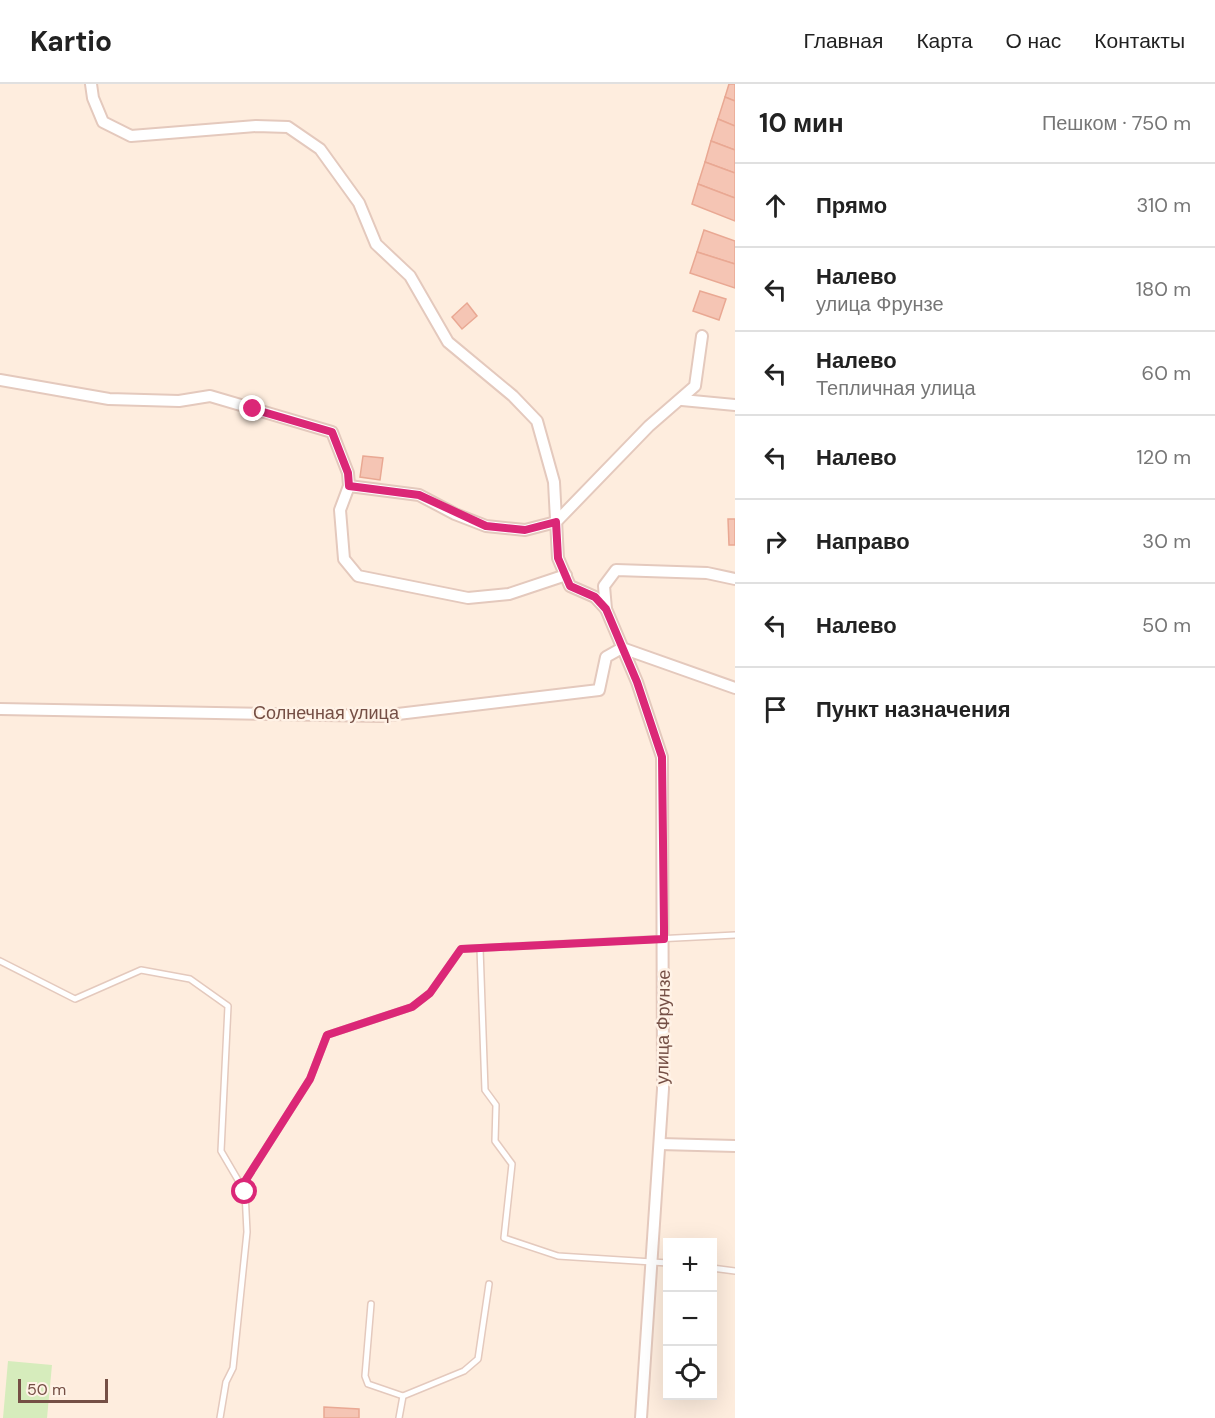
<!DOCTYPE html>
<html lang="ru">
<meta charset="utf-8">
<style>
:root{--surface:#fff;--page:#f6f6f6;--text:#222;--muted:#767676;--line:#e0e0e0}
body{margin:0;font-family:"DM Sans",sans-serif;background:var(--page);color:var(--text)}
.controls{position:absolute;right:18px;bottom:18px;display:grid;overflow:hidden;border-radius:0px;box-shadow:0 6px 24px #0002}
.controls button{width:54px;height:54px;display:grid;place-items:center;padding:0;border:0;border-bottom:2px solid var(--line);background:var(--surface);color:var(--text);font:30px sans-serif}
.scale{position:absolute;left:18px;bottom:15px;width:90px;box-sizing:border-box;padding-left:6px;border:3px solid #754f45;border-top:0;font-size:16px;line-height:21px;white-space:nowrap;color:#754f45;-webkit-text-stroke:4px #fff2e6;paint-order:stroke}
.stop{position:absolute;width:18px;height:18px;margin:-14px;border:4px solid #db2777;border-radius:50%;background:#fff}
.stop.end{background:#db2777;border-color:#fff;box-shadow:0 2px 6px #0008}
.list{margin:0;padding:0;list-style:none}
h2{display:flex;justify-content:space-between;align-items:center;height:78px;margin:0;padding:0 24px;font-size:26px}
h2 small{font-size:20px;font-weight:400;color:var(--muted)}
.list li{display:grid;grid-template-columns:39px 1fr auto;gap:18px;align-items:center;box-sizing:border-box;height:84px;padding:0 24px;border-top:2px solid var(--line)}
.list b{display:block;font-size:22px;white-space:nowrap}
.list p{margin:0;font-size:20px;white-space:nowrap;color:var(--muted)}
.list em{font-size:20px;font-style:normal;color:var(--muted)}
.icon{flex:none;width:33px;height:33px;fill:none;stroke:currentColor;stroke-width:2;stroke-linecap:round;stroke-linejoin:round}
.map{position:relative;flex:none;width:735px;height:1334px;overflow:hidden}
header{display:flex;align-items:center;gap:36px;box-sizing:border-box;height:84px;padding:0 30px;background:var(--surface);border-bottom:2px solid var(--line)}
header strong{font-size:28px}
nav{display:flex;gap:33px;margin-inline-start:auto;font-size:21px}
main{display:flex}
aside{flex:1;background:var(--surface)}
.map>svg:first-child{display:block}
.green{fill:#d6ecbc}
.building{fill:#f5c5b4;stroke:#e9a893;stroke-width:1.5}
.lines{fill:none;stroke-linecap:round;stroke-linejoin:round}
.lane-casing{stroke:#e4c9bd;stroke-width:8}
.street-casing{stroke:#e4c9bd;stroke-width:14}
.lane{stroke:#fff;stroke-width:5}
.street{stroke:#fff;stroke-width:10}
.route{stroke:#db2777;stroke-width:8}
.labels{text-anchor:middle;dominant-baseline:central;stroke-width:5;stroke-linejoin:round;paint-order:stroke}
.street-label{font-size:18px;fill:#754f45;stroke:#fff2e6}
</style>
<header>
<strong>Kartio</strong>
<nav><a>Главная</a><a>Карта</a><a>О нас</a><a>Контакты</a></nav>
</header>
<main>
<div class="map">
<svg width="735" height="1334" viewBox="0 0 735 1334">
<rect width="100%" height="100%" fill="#feedde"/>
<!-- green -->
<path class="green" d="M8 1277 52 1281 47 1334H3Z"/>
<!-- building -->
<g class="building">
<path d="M729 0H735V17L725 13Z"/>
<path d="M725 13 735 17V42L718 35Z"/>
<path d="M718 35 735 42V66L711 57Z"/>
<path d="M711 57 735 66V89L705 78Z"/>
<path d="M705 78 735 89V114L698 100Z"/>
<path d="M698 100 735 114V137L692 120Z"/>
<path d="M704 146 735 157V180L697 168Z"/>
<path d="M697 168 735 180V204L690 189Z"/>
<path d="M700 207 726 215 719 236 693 227Z"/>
<path d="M467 219 477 232 462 245 452 233Z"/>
<path d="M363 372 383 374 380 396 360 393Z"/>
<path d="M728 435H735V461H729Z"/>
<path d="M324 1323 359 1325V1334H324Z"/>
</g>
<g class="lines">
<defs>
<g id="lane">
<path d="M480 864 485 1006 496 1021 495 1057 512 1080 504 1154 558 1172 668 1179"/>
<path d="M0 877 75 915 141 886 190 895 228 922 221 1067 245 1108 247 1148 233 1284 226 1298 220 1334"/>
<path d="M242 1102 310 995 327 951 412 923 430 909 461 865 735 851"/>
<path d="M712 1184 735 1187"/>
<path d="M371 1220 365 1292 368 1300 403 1312"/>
<path d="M399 1334 403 1312 464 1287 478 1275 489 1200"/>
</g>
<g id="street">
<path d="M91 0 93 14 103 38 131 52 256 42 288 43 320 65 359 119 376 160 410 192 448 258 513 312 537 337 554 398 558 474 570 502 595 513 606 525"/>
<path d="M0 296 109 315 179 317 210 312 332 348 348 389 349 402"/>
<path d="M682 316 735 321"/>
<path d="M566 491 509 510 468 514 358 492 344 475 340 426 349 402 419 411 455 430 486 442 525 446 556 438 649 342 695 302 702 252"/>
<path d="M0 625 381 632 599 606 606 573 622 564 735 604"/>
<path d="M660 1060 735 1062"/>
<path d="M641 1334 663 1005 662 673 637 598 606 525 604 502 616 486 707 489 735 495"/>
</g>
</defs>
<!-- lane casing -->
<use href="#lane" class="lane-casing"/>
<!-- street casing -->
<use href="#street" class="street-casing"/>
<!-- lane -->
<use href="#lane" class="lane"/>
<!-- street -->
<use href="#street" class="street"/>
</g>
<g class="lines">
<!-- route -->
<path class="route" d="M245 1108 242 1102 310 995 327 951 412 923 430 909 461 865 664 855V843L662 673 637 598 606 525 595 513 570 502 558 474 556 438 525 446 486 442 419 411 349 402 348 389 332 348 253 325"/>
</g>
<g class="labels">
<!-- street labels -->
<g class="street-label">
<text x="326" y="629">Солнечная улица</text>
<text transform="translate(663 943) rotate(-89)">улица Фрунзе</text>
</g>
</g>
</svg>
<div class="controls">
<button>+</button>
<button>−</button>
<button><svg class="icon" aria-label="locate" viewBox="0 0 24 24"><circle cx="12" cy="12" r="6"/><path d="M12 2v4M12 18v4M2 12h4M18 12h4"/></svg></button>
</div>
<div class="scale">50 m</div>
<div class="stop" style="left:245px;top:1108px"></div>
<div class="stop end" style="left:253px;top:325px"></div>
</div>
<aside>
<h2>10 мин<small>Пешком · 750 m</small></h2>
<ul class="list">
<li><svg class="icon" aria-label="ahead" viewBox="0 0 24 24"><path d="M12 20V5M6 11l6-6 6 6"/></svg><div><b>Прямо</b></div><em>310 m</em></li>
<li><svg class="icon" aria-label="left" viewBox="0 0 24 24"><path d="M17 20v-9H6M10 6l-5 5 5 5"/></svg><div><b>Налево</b><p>улица Фрунзе</p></div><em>180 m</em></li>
<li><svg class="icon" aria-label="left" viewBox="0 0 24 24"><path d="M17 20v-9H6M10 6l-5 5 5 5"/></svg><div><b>Налево</b><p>Тепличная улица</p></div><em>60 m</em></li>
<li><svg class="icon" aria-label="left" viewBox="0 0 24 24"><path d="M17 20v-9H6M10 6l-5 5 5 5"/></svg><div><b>Налево</b></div><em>120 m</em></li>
<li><svg class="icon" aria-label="right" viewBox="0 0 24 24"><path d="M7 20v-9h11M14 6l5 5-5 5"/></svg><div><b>Направо</b></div><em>30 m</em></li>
<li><svg class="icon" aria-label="left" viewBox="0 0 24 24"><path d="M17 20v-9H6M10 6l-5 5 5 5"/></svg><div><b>Налево</b></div><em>50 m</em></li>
<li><svg class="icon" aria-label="arrive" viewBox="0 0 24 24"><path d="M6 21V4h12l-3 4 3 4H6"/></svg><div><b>Пункт назначения</b></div></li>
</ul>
</aside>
</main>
